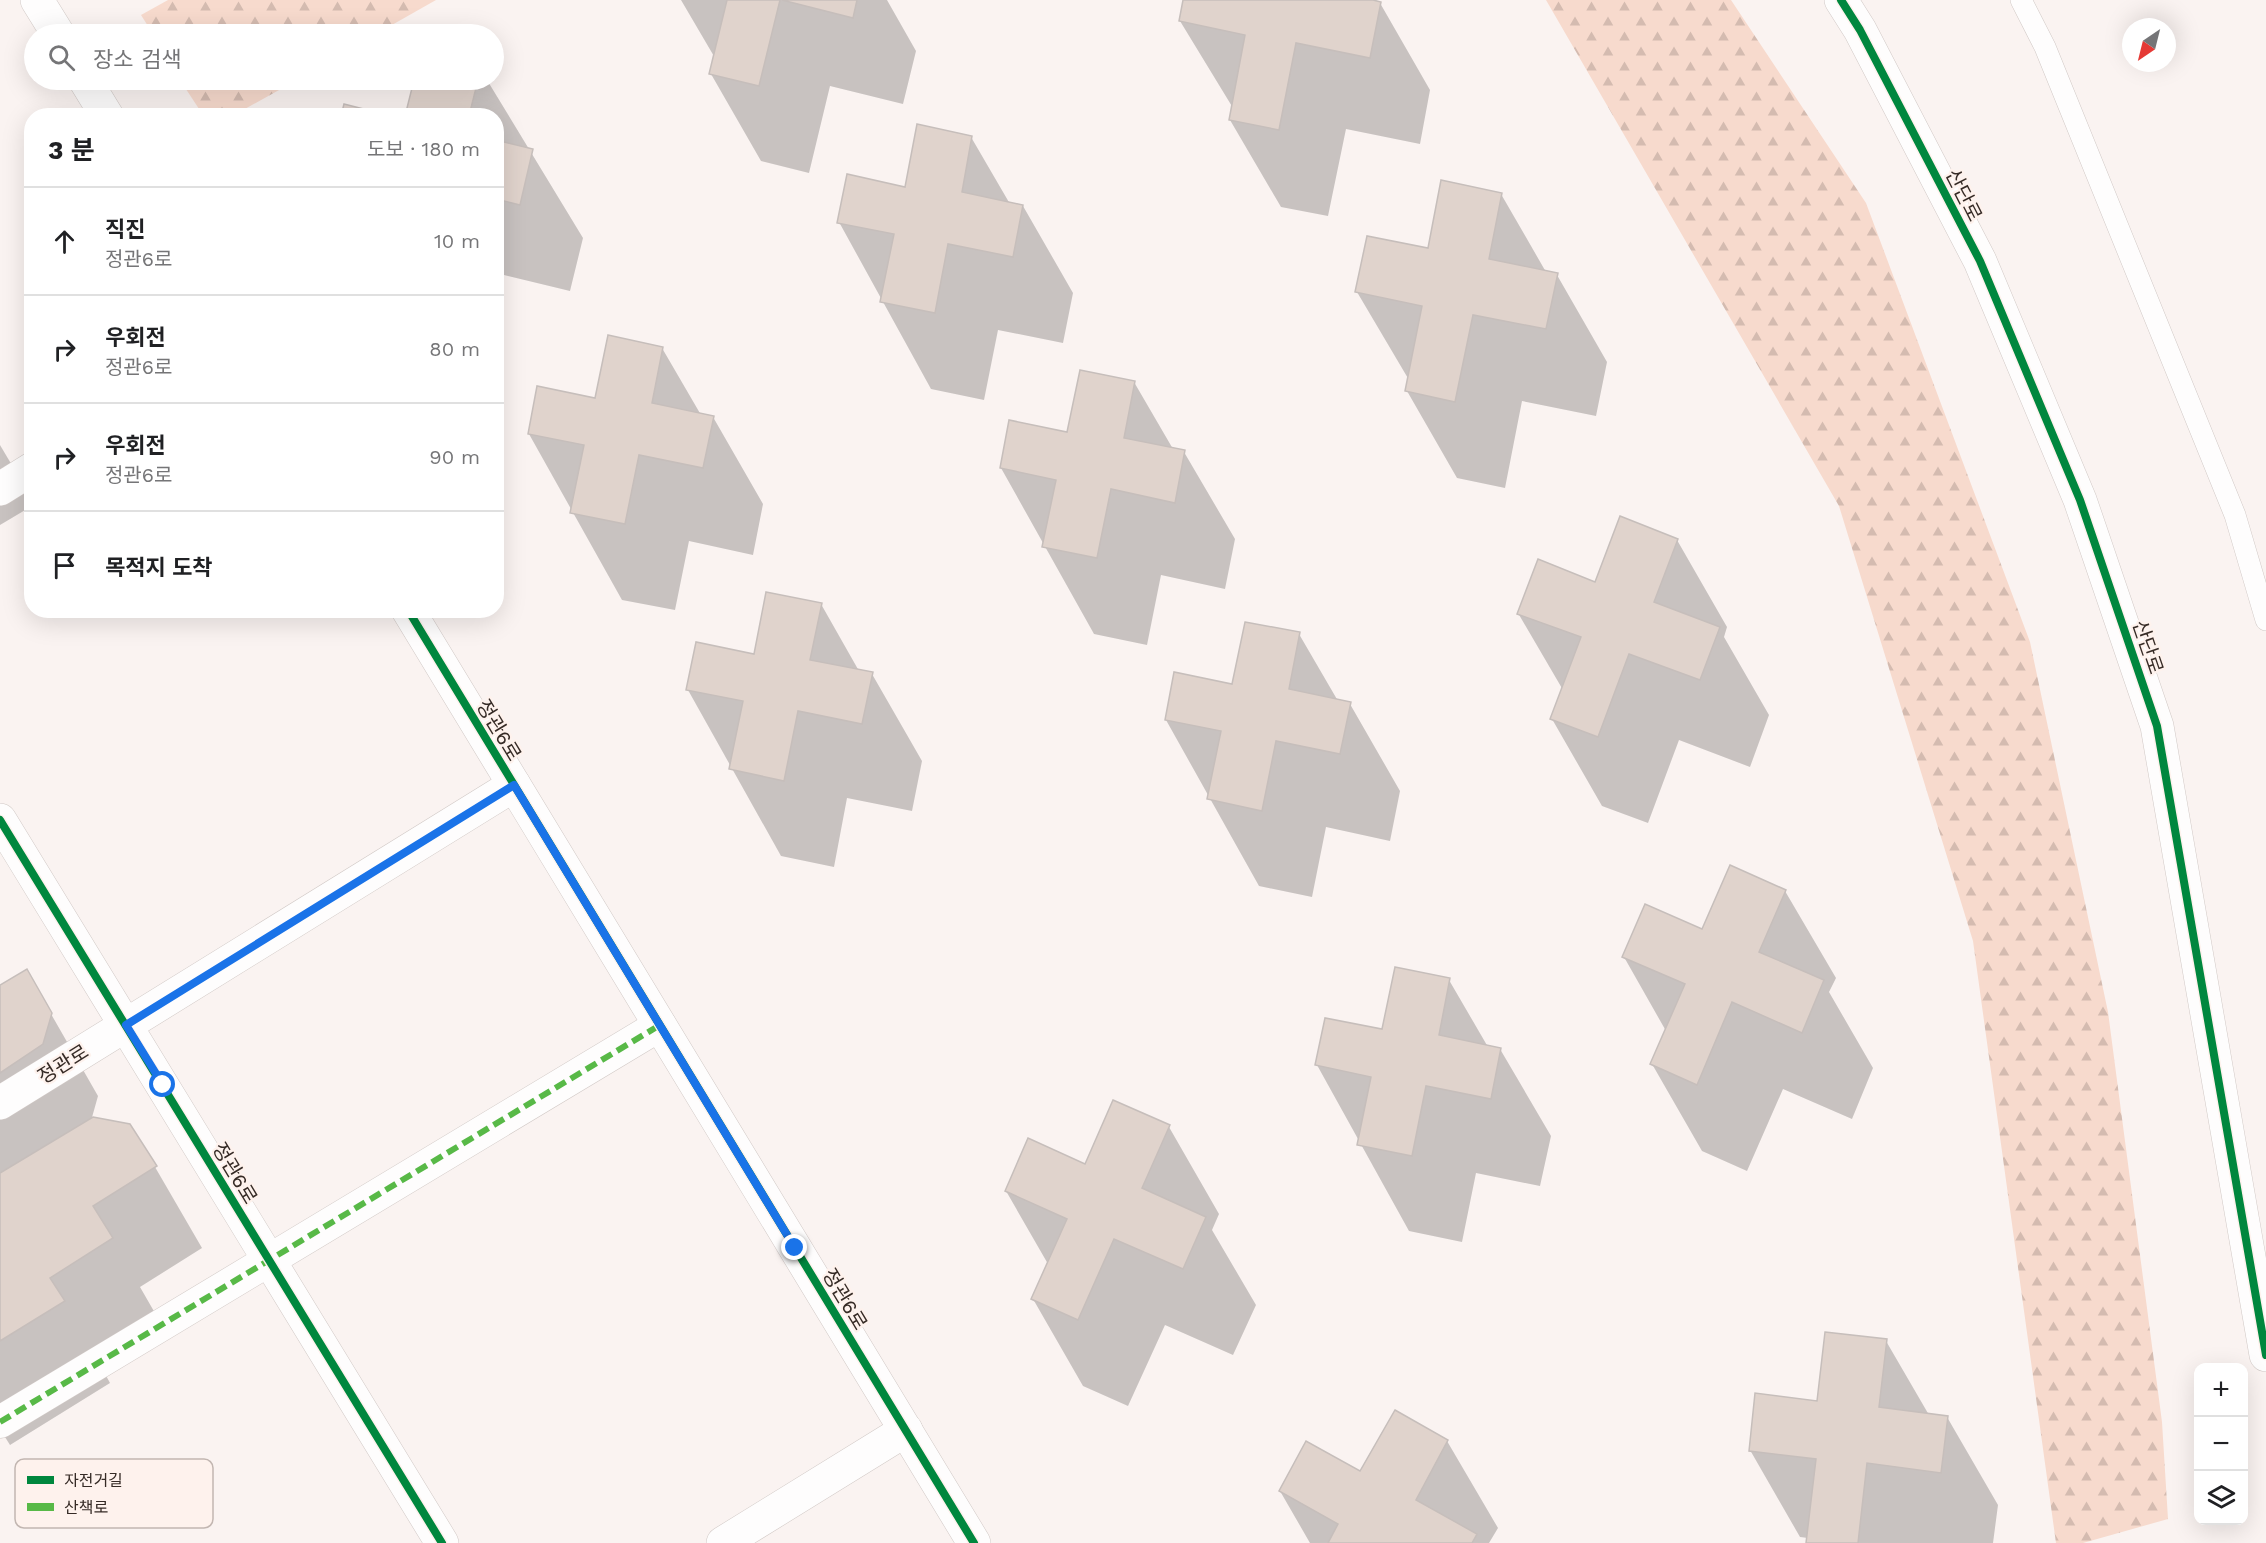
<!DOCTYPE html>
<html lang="ko">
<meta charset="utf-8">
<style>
:root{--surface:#fff;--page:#f6f6f6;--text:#202124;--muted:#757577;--line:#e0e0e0}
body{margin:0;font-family:"Work Sans","Noto Sans KR",sans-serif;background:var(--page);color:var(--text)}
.controls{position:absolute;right:18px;bottom:18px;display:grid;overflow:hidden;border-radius:12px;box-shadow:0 6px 24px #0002}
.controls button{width:54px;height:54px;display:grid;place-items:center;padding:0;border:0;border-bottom:2px solid var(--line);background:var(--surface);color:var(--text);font:30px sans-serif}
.compass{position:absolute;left:2122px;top:18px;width:54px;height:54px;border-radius:50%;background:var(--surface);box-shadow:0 6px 24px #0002;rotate:215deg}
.stop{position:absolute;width:18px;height:18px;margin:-14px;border:4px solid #1a73e8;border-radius:50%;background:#fff}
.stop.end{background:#1a73e8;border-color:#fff;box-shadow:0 2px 6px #0008}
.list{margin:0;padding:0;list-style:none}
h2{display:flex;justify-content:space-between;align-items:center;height:78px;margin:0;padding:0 24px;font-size:26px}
h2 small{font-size:20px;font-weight:400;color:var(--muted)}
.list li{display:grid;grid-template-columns:39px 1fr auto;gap:18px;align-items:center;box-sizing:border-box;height:108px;padding:0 24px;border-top:2px solid var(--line)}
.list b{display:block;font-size:22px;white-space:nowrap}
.list p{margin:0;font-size:20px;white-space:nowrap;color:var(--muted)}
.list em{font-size:20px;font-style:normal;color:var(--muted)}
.icon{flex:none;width:33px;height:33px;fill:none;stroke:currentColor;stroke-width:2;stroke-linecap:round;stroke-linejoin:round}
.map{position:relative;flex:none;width:2266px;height:1543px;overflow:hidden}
.search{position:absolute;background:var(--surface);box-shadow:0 6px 24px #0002;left:24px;top:24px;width:480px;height:66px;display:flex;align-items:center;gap:15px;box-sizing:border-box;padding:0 21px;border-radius:33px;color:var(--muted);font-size:22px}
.panel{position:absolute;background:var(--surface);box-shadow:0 6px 24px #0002;left:24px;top:108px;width:480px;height:510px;border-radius:24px}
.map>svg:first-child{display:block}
.forest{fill:url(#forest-firs)}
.shadow{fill:#0003}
.building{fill:#e0d3cc;stroke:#c6bebb;stroke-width:1.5}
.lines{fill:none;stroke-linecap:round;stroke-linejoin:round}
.service-casing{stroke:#d1c9c6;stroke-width:22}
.pedestrian-casing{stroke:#d1c9c6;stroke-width:33}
.minor-casing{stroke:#d1c9c6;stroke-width:34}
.tertiary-casing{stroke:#d1c9c6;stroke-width:34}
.service{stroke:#fefdfd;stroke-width:21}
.pedestrian{stroke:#fefdfd;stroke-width:32}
.minor{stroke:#fefdfd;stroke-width:33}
.tertiary{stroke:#fefdfd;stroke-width:33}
.quiet{stroke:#58b947;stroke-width:6;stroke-dasharray:12 6;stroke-linecap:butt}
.cycleway-casing{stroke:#fef2ed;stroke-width:11}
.cycleway{stroke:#00873e;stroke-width:8}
.route{stroke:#1a73e8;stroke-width:8}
.labels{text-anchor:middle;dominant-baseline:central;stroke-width:4.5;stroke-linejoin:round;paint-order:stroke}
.street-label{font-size:20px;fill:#362b26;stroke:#fef2ed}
.key{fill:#fef2ed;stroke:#c2b6b1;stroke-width:1.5}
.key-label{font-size:16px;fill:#362b26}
</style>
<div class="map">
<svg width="2266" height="1543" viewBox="0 0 2266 1543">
<defs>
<pattern id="forest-firs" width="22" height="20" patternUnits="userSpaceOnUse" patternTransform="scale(1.5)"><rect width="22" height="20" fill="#f7dacd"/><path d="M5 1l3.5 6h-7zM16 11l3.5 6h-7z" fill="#d4bbb0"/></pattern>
</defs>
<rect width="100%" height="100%" fill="#faf3f1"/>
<!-- forest -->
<g class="forest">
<path d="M168 0H436L376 34H153L141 15Z"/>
<path d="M1546 0H1731L1866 203 2030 642 2108 1012 2162 1422 2168 1519 2083 1543H2056L1973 941 1839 506Z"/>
<path d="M180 80H297L234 115H203Z"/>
</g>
<!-- shadow -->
<g class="shadow">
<path d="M681 0H887L916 51 903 104 830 86 809 173 761 161 711 74 715 58Z"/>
<path d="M1184 0H1369L1380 3 1430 90 1420 144 1346 129 1328 216 1281 207 1230 120 1233 108 1180 21Z"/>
<path d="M415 80H487L583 238 570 291 496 273V116H407Z"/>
<path d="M971 137 1010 204 1023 206 1073 293 1063 343 998 330 984 400 931 389 839 222 906 188Z"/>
<path d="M1501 194 1546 272 1557 275 1607 362 1596 416 1522 401 1505 488 1457 478 1407 391 1409 380 1357 292 1429 250Z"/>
<path d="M662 348 701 415 713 417 763 504 753 555 689 541 675 610 622 600 529 434 597 399Z"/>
<path d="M1134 382 1173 449 1184 452 1235 539 1225 589 1161 575 1147 645 1094 634 1001 468 1069 434Z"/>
<path d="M0 445 32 499V506L0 525Z"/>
<path d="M1677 540 1727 627 1724 637 1769 715 1750 767 1679 740 1648 823 1602 806 1552 719 1563 690 1518 613 1596 583Z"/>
<path d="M821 604 859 671 872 674 922 761 912 811 847 798 834 867 781 856 688 690 755 656Z"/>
<path d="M1299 634 1338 701 1350 704 1400 791 1390 841 1326 827 1312 897 1259 886 1166 720 1233 686Z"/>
<path d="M1785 891 1836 978 1829 992 1873 1068 1852 1119 1783 1089 1747 1171 1702 1151 1652 1064 1666 1031 1624 957 1703 931Z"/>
<path d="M27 972 98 1096 91 1121 155 1167 202 1248 140 1287 159 1320 97 1359 110 1383 10 1445 0 1429V987Z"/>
<path d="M1449 980 1488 1047 1500 1049 1551 1136 1540 1186 1476 1173 1462 1242 1409 1231 1317 1065 1383 1031Z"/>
<path d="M1169 1127 1219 1214 1212 1230 1256 1305 1233 1355 1165 1325 1128 1406 1083 1386 1033 1299 1048 1264 1006 1191 1086 1166Z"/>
<path d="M1886 1341 1929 1415 1947 1417 1998 1505 1993 1543H1807L1808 1538 1800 1537 1750 1450 1818 1402Z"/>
<path d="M1447 1441 1498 1528 1489 1543H1310L1280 1491 1361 1473Z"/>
</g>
<!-- building -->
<g class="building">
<path d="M727 0H780L759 86 709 74Z"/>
<path d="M782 0H857L853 18Z"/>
<path d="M1183 0H1373L1381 2 1370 58 1296 43 1279 130 1229 120 1245 35 1179 21Z"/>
<path d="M414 80H478L469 116H405Z"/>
<path d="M344 104 391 116H341Z"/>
<path d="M917 124 972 136 962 192 1023 205 1013 257 948 244 935 313 880 302 894 234 837 223 847 174 905 187Z"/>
<path d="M496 140 533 149 520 205 496 199Z"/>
<path d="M1441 180 1502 193 1489 259 1558 273 1546 329 1473 315 1455 402 1405 391 1422 306 1355 292 1367 236 1428 248Z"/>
<path d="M608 335 663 347 652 403 714 416 703 468 639 455 625 524 570 513 584 445 528 434 537 386 595 398Z"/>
<path d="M1080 370 1135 381 1124 438 1185 450 1175 503 1111 489 1097 558 1042 547 1056 480 1000 468 1009 420 1067 432Z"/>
<path d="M1620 516 1678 539 1654 602 1720 627 1700 680 1629 654 1598 737 1550 719 1581 637 1517 614 1538 559 1595 582Z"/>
<path d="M766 592 822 603 810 660 873 672 862 724 798 711 784 781 729 769 743 701 686 690 696 642 754 654Z"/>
<path d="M1245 622 1300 632 1289 689 1351 702 1340 754 1276 741 1262 811 1207 799 1221 731 1165 720 1174 672 1232 684Z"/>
<path d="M1730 865 1786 890 1759 952 1824 980 1802 1033 1732 1002 1697 1085 1650 1064 1685 984 1622 957 1645 904 1702 929Z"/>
<path d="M1395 967 1450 978 1439 1035 1501 1048 1491 1099 1426 1086 1412 1156 1357 1145 1371 1077 1315 1065 1325 1018 1382 1029Z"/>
<path d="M27 969 52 1013 43 1044 0 1073V985Z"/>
<path d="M1113 1100 1170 1125 1142 1188 1206 1217 1183 1269 1114 1239 1078 1320 1031 1299 1067 1219 1005 1191 1028 1138 1085 1164Z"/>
<path d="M93 1117 130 1124 157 1166 93 1206 113 1238 50 1278 65 1301 0 1341V1173Z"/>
<path d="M1825 1332 1887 1339 1879 1407 1948 1416 1941 1473 1867 1463 1858 1543H1806L1816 1459 1749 1451 1755 1393 1817 1401Z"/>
<path d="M1395 1410 1448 1440 1416 1500 1477 1534 1472 1543H1328L1338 1524 1279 1491 1306 1441 1360 1471Z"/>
</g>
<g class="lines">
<defs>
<path id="service" d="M2021 0 2045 47 2235 515 2266 620"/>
<path id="pedestrian" d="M0 1422 660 1025"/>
<g id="minor">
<path d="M37 0 58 34"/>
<path d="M85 80 107 116"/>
<path d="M0 489 32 469"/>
<path d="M408 610 974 1543"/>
<path d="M0 820 442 1543"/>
<path d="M0 1103 514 785"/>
<path d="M723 1543 906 1430"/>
</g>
<path id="tertiary" d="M1841 0 1860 30 1980 261 2080 500 2157 726 2266 1355"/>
</defs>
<!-- service casing -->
<use href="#service" class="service-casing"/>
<!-- pedestrian casing -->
<use href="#pedestrian" class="pedestrian-casing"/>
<!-- minor casing -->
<use href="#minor" class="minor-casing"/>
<!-- tertiary casing -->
<use href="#tertiary" class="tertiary-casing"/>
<!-- service -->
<use href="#service" class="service"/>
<!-- pedestrian -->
<use href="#pedestrian" class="pedestrian"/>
<!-- minor -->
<use href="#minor" class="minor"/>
<!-- tertiary -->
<use href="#tertiary" class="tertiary"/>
<!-- quiet -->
<path class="quiet" d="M0 1422 660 1025"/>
<defs>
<g id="cycleway">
<path d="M1841 0 1860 30 1980 261 2080 500 2157 726 2266 1355"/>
<path d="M408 610 974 1543"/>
<path d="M0 820 442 1543"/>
</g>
</defs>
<!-- cycleway casing -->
<use href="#cycleway" class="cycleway-casing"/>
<!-- cycleway -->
<use href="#cycleway" class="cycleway"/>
</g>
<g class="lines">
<!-- route -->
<path class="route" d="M163 1085 126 1025 514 785 795 1248"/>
</g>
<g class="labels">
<!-- street labels -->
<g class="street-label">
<text transform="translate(1964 195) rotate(63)">산단로</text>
<text transform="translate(2148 647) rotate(71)">산단로</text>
<text transform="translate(499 730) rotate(59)">정관6로</text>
<text transform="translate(63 1064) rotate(-32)">정관로</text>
<text transform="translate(235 1173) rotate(59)">정관6로</text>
<text transform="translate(845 1299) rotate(59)">정관6로</text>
</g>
</g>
<!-- legend -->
<rect x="15" y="1459" width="198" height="69" rx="9" class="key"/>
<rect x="27" y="1476" width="27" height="8" fill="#00873e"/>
<rect x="27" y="1503" width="27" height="8" fill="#58b947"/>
<g class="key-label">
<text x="64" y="1486">자전거길</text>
<text x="64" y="1513">산책로</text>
</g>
</svg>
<div class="controls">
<button>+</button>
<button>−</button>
<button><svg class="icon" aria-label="layers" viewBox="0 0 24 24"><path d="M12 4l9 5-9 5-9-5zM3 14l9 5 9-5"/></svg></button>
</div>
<svg class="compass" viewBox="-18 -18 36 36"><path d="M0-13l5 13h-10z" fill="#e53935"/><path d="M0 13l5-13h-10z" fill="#757577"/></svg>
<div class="stop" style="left:163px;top:1085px"></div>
<div class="stop end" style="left:795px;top:1248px"></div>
<div class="search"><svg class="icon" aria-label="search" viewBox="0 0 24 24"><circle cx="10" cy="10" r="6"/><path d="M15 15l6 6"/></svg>장소 검색</div>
<section class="panel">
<h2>3 분<small>도보 · 180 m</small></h2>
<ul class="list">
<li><svg class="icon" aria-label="ahead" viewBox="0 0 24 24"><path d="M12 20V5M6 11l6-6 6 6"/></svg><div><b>직진</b><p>정관6로</p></div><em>10 m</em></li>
<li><svg class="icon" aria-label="right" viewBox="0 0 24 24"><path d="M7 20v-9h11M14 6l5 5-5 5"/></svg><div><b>우회전</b><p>정관6로</p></div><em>80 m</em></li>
<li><svg class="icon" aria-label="right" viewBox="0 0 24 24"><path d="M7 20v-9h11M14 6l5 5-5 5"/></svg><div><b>우회전</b><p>정관6로</p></div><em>90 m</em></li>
<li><svg class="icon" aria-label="arrive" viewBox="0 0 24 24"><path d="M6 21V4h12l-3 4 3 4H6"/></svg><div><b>목적지 도착</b></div></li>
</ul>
</section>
</div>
